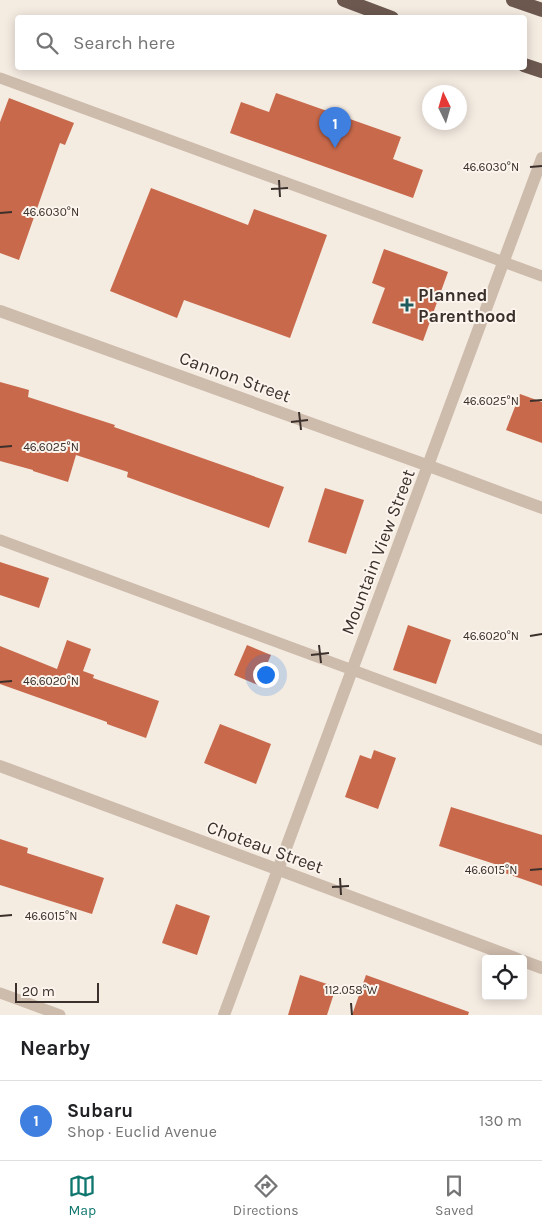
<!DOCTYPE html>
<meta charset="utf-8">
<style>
:root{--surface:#fff;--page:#f6f6f6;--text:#202124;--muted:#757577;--line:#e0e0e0;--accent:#0f766e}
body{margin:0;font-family:Karla,sans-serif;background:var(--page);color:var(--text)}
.controls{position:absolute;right:15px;bottom:15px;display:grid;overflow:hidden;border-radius:5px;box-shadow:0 2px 12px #0003}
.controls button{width:45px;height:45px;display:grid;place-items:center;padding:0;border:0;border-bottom:1px solid var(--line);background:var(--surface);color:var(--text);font:25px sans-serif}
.compass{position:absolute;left:422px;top:85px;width:45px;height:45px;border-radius:50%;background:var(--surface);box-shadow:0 2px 12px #0003;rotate:355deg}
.scale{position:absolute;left:15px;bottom:12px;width:84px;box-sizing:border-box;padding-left:5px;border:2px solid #3b302b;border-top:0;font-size:14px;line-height:18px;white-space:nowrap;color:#3b302b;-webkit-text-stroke:4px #fbf5ee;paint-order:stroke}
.you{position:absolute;left:265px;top:674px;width:18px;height:18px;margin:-12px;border:4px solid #fff;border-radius:50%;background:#1a73e8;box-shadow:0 0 0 8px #1a73e833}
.badge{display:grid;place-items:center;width:32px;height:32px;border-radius:50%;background:var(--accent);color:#fff;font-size:16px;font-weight:700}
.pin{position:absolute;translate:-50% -41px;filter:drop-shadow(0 1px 2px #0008)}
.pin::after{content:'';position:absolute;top:26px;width:18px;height:15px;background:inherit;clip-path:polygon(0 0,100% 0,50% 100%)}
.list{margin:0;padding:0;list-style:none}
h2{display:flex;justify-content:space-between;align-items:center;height:65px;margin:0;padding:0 20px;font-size:21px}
h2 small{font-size:16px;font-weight:400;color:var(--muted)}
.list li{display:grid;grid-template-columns:32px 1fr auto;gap:15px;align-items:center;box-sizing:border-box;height:80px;padding:0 20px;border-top:1px solid var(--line)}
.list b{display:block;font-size:19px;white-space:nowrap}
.list p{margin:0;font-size:16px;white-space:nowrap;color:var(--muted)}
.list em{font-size:16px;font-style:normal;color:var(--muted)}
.icon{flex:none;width:28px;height:28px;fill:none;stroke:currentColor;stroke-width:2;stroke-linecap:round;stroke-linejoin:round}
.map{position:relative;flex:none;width:542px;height:1015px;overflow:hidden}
.search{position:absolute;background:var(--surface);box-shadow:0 2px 12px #0003;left:15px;right:15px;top:15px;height:55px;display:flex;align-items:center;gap:12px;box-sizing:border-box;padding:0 18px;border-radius:5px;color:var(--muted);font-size:19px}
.sheet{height:145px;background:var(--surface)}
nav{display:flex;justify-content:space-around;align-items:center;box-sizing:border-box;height:70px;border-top:1px solid var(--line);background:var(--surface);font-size:14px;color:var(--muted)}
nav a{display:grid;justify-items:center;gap:2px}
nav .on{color:var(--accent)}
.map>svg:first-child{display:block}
.building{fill:#c8694b}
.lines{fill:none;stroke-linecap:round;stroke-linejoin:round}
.service{stroke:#cdbbac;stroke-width:11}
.minor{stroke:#cdbbac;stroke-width:12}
.trunk{stroke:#6c584f;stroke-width:14}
.ticks{fill:none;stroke:#3b302b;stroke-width:2}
.poi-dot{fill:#1f5a5e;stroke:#fbf5ee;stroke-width:2}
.labels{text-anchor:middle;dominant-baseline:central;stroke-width:4;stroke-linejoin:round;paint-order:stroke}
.poi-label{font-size:18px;font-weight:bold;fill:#3b302b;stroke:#fbf5ee;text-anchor:start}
.street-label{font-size:18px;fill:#3b302b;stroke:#fbf5ee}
.ticks-label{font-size:12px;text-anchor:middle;fill:#3b302b;stroke:#fbf5ee;stroke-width:4;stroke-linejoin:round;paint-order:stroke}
</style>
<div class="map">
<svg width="542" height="1015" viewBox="0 0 542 1015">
<rect width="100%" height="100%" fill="#f4ebe1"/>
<!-- building -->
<g class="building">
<path d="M276 93 401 137 393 159 423 170 413 198 230 133 241 102 269 112Z"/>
<path d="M9 98 74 123 65 145 60 143 19 260 0 253V122Z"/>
<path d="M151 188 248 225 254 209 327 235 290 338 184 300 177 318 110 291Z"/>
<path d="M384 249 448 272 423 341 372 323 385 288 372 283Z"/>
<path d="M0 382 29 390 28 397 115 425 114 427 284 487 269 528 127 477 128 472 76 455 68 482 33 471V470L0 461Z"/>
<path d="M520 394 542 402V443L506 430Z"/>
<path d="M325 488 364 500 346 554 308 542Z"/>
<path d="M0 562 49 578 39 608 0 595Z"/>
<path d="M408 625 451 640 436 684 393 670Z"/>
<path d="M67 640 91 649 83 671 94 675 93 678 159 701 146 738 107 724V722L0 684V646L57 669Z"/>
<path d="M247 645 271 655 258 685 234 675Z"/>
<path d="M220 724 271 744 256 784 204 763Z"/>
<path d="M374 750 396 758 378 809 345 797 360 755 371 759Z"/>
<path d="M451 807 542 835V886L505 873 507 868 439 846Z"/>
<path d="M0 839 28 848 27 853 104 878 92 914 0 885Z"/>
<path d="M176 904 210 916 197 955 162 943Z"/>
<path d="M300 975 336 987 327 1015H288Z"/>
<path d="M366 975 469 1012 468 1015H352Z"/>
</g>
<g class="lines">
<!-- service -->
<g class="service">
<path d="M0 78 542 276"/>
<path d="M0 540 542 740"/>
<path d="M0 993 60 1015"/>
</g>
<!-- minor -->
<g class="minor">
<path d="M0 311 429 466 542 508"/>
<path d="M0 766 518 959"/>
<path d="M523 961 542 968"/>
<path d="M224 1015C329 729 438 444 542 158"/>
</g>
<!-- trunk -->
<g class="trunk">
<path d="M344 0 392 18"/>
<path d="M513 0 542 10"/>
<path d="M524 65 542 71"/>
</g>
</g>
<!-- ticks -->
<path class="ticks" d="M530 167 542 166M279 180 280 197M271 189 288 188M0 213 12 212M530 401 542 400M299 412 301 430M291 422 308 420M0 447 12 446M530 636 542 634M319 645 321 663M311 655 329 653M0 682 12 681M530 870 542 869M340 878 341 895M332 887 349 886M0 916 12 915M351 1003 352 1015"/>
<!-- markers -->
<path class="poi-dot" d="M404.5 297.5h5v5h5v5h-5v5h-5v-5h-5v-5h5z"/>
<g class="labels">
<!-- poi labels -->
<g class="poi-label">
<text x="418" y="295">Planned<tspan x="418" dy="21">Parenthood</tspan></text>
</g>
<!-- street labels -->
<g class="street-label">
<text transform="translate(235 377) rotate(20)">Cannon Street</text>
<text transform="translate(378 552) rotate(-69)">Mountain View Street</text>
<text transform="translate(265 847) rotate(20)">Choteau Street</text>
</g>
</g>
<g class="ticks-label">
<text x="491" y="171">46.6030°N</text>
<text x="51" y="216">46.6030°N</text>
<text x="491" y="405">46.6025°N</text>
<text x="51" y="451">46.6025°N</text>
<text x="491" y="640">46.6020°N</text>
<text x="51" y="685">46.6020°N</text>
<text x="491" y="874">46.6015°N</text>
<text x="51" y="920">46.6015°N</text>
<text x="351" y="994">112.058°W</text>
</g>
</svg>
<div class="controls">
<button><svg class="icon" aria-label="locate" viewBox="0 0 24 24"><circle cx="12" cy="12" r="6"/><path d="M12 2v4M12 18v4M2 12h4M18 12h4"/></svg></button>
</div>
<svg class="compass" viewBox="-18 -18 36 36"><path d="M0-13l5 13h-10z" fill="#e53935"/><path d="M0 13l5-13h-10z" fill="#757577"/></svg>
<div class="scale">20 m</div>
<div class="you"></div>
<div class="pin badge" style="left:335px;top:148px;background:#3f7fe0">1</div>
<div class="search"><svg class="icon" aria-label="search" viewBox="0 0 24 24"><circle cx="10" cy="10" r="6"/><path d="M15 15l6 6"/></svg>Search here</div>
</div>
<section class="sheet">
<h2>Nearby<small></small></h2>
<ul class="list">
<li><span class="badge" style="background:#3f7fe0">1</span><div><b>Subaru</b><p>Shop · Euclid Avenue</p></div><em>130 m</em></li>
</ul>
</section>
<nav>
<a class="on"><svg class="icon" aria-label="map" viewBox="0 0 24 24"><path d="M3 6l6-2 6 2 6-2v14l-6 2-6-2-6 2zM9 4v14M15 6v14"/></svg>Map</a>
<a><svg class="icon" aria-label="directions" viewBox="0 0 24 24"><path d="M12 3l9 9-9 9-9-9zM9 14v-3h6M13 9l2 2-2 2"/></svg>Directions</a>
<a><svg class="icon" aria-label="saved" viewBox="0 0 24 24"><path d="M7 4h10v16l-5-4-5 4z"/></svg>Saved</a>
</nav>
